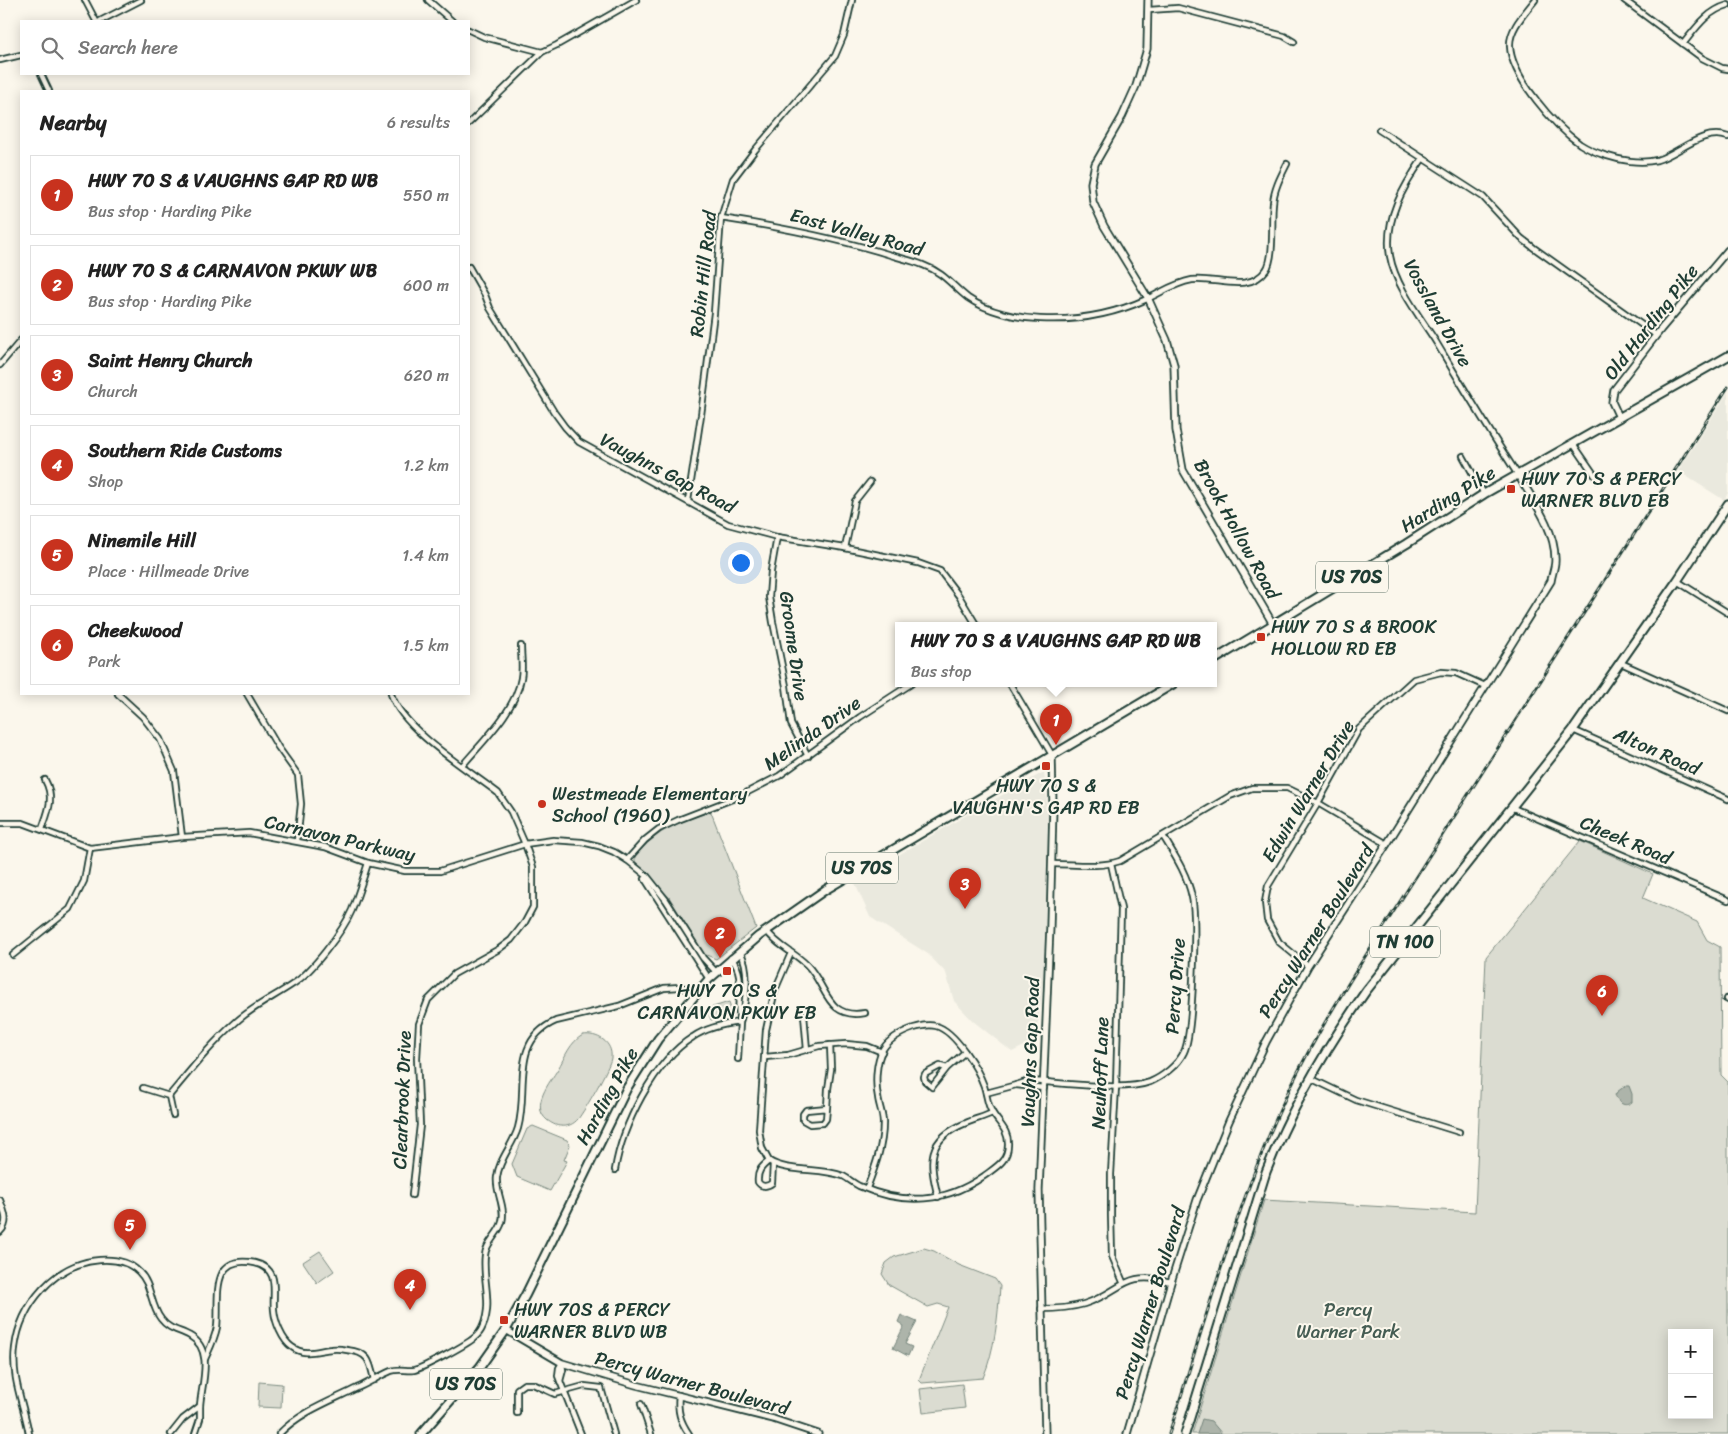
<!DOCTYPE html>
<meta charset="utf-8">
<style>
:root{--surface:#fff;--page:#f2f2f2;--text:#222;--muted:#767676;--line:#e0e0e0;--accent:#c8321e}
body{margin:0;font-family:Sriracha,sans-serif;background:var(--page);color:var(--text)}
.controls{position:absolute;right:15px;bottom:15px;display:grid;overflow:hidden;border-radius:0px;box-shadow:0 2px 12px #0003}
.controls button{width:45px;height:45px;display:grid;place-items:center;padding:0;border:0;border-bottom:1px solid var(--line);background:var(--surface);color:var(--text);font:25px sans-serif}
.you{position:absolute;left:740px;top:562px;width:18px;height:18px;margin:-12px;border:4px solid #fff;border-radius:50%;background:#1a73e8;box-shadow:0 0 0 8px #1a73e833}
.badge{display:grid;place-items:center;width:32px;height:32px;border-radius:50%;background:var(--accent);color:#fff;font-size:16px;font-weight:700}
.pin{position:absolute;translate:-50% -41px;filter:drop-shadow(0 1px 2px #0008)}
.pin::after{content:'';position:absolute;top:26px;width:18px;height:15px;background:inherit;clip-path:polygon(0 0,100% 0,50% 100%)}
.popup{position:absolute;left:895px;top:622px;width:322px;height:65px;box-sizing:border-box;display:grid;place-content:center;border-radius:0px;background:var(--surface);filter:drop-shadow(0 1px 4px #0005);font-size:16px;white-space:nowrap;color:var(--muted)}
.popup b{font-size:19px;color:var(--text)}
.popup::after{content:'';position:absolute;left:50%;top:100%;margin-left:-10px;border:10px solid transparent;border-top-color:var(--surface)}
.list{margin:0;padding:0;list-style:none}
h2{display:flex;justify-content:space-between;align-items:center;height:65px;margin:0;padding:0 20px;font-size:21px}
h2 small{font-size:16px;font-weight:400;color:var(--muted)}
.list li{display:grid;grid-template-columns:32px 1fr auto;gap:15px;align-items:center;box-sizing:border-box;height:80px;margin:0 10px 10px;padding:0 10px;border:1px solid var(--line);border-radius:0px}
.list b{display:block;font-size:19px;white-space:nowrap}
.list p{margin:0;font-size:16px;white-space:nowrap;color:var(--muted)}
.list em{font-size:16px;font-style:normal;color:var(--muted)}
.icon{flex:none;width:28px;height:28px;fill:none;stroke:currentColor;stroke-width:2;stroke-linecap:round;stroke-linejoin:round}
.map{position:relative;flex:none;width:1728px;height:1434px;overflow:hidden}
.search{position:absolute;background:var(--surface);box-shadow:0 2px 12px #0003;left:20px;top:20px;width:450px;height:55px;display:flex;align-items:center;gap:12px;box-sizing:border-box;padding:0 18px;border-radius:0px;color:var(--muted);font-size:19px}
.panel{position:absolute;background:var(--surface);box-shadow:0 2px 12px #0003;left:20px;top:90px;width:450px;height:605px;border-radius:0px}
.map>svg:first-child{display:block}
.built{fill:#eae9de}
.green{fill:#dbdcd1;stroke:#7d8c82;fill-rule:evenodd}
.water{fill:#adb4aa;stroke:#74847b}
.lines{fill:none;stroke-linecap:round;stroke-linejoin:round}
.minor-casing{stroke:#1f3d34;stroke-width:8}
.tertiary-casing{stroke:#1f3d34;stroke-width:9}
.primary-casing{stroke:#1f3d34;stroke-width:11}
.minor{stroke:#fbf7ec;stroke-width:4.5}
.tertiary{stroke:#fbf7ec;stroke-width:5.5}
.primary{stroke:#fbf7ec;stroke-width:7}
.rail-casing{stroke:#1f3d34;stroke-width:3}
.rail{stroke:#fbf7ec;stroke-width:1;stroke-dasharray:4;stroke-linecap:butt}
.poi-dot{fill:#c8321e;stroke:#fbf7ec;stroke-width:2}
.labels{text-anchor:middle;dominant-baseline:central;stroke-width:4;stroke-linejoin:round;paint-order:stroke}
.shield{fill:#fbf7ec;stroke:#61756b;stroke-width:1}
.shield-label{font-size:18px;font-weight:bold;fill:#1f3d34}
.street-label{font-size:19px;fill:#1f3d34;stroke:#fbf7ec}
.poi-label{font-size:19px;fill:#1f3d34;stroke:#fbf7ec;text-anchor:start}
.park-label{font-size:19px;fill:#455d53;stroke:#fbf7ec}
</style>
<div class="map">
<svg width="1728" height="1434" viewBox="0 0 1728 1434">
<rect width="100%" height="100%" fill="#fbf7ec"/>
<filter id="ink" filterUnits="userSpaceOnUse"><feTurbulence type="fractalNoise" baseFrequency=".02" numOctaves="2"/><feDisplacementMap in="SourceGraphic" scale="10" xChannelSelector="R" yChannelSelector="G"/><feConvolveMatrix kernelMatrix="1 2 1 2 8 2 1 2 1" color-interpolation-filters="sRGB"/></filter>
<g filter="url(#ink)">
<!-- built -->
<g class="built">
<path d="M1728 392V493L1724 500 1678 471Z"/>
<path d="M1044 772 1050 827 1045 965 1036 1040 1012 1052 973 1021 954 1001 946 973 928 954 870 917 854 881 977 809Z"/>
</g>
<!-- green -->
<g class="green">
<path d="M711 812 756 928 716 959 704 954 669 897 635 861V856C658 830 678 821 711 812Z"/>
<path d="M1580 841 1653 874 1643 898 1697 922 1707 940 1720 947 1721 1075 1728 1082V1434H1192L1264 1200 1475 1212 1486 957ZM1672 1333H1709V1415H1672Z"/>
<path d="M729 1002 732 1014 711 1020 707 1009Z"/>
<path d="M583 1035C597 1033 613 1042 611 1058 610 1067 585 1110 578 1119 574 1124 567 1127 561 1126 556 1126 551 1123 547 1120 530 1106 550 1082 558 1069 565 1057 570 1042 583 1035Z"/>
<path d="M533 1126 567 1140 570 1145 564 1160 567 1161 550 1191 517 1177 512 1164 527 1129Z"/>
<path d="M924 1248 934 1251 959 1265 995 1279 1000 1286C998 1317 995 1349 983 1378L922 1383 919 1380 948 1307 938 1304 928 1307 889 1285 882 1274 886 1263 894 1257Z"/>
<path d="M320 1251 334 1271 317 1283 303 1262Z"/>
<path d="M259 1382 282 1384 281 1408 258 1407Z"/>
<path d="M962 1384 965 1408 923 1413 920 1389Z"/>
</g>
<!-- water -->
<g class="water">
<path d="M1625 1086H1629L1632 1094V1102C1624 1108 1619 1103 1615 1095L1617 1092Z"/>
<path d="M901 1315 917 1322 905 1344 912 1347 908 1356 893 1348 904 1326 898 1322Z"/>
<path d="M1202 1419 1211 1421 1222 1434H1197Z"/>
</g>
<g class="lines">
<defs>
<g id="minor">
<path d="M85 0 96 21"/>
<path d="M428 0 452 21"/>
<path d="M1535 0C1525 13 1509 29 1510 46 1511 77 1556 127 1580 144 1594 153 1614 159 1630 161 1639 162 1649 162 1657 160 1680 153 1702 128 1728 137"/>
<path d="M1624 0 1702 58 1722 68 1728 69"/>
<path d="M1149 10 1178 8 1284 36 1294 42"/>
<path d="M100 21 141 0"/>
<path d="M469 30 484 37 542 52 557 45 636 0"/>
<path d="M1683 44C1696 28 1707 11 1728 5"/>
<path d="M0 60 21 55"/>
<path d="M41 74 49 91"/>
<path d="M469 123 542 52"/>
<path d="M1379 130 1483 197 1521 238 1534 248 1656 335"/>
<path d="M1423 158C1403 187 1384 219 1390 256 1395 285 1420 317 1436 342 1463 387 1489 431 1518 475"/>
<path d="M721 218C780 227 837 238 894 256 904 259 914 261 923 265 945 273 952 286 968 298 988 312 1017 318 1040 319 1077 321 1114 314 1147 299 1162 292 1175 283 1192 280 1216 277 1249 294 1266 270 1275 258 1271 219 1273 203 1274 189 1281 176 1287 164"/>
<path d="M469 267 485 295 490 308 554 412 565 427 579 442 728 524 777 537 845 548 918 563 940 571 959 596 977 626"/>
<path d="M0 365 21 340"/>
<path d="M1574 445 1598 480"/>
<path d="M1463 456 1484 494"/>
<path d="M688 501 701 415 714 313 721 218 733 179 755 150 835 56 844 35 852 0"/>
<path d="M777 537 771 571 769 597 773 622 786 686 791 724 808 756"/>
<path d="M845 548 855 501 870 482"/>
<path d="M1677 581 1728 613"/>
<path d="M1621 663 1728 711"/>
<path d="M1010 684 1052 755"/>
<path d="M118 694 143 717 160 739 174 771 182 837"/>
<path d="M247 694 278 747 298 775 301 804 297 841"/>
<path d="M391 694C403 730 467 769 498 793L511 812 525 844 533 867V907L525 922 511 940 499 949 454 974 428 1000 419 1024 417 1058 420 1125 412 1195"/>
<path d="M1573 730 1728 799"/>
<path d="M462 766C483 741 516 710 521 678 523 668 521 657 521 646"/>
<path d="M1513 808 1728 900"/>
<path d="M0 823H23L90 848 182 837 249 833 325 847 368 863 405 871H440L525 844 553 840 582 842 599 846 614 852 627 860 647 876 666 900 703 958 716 972"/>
<path d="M42 829C48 812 55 798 45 780"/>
<path d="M627 860 645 840 659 829 678 820 740 796 779 776 860 717 911 684"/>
<path d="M1052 864C1074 864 1099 868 1120 861L1230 796 1252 788H1287L1318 803 1387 844"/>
<path d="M1111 864 1121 909 1116 1086 1111 1174V1215L1112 1256 1123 1282"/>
<path d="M645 879 709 979"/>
<path d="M766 930C777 946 794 952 807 965 827 985 826 1020 865 1013"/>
<path d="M791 953 775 990 766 1030 759 1130 762 1148 769 1161C788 1173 821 1167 843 1176 849 1179 853 1183 859 1186 903 1205 944 1204 984 1176 996 1167 1008 1161 1008 1145 1009 1130 998 1123 992 1112 987 1104 987 1095 984 1086 978 1069 955 1031 936 1026 928 1024 921 1026 914 1028 902 1032 890 1038 883 1049 876 1061 875 1083 878 1097 879 1106 883 1114 883 1123 883 1146 875 1167 867 1188"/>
<path d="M13 955 70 909 84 881 90 848"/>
<path d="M731 958C748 978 734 999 740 1022 746 1003 751 969 740 952"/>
<path d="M1308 966 1279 942 1267 920 1265 902 1268 886 1318 803 1359 729 1414 679 1441 672 1456 673 1485 686"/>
<path d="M1726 999 1728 1000"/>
<path d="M804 1015 807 1050"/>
<path d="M765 1057 788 1055 819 1046 846 1044 867 1046 882 1052"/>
<path d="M947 1068 932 1087 925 1081 924 1077 925 1074 940 1066 947 1068 965 1052"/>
<path d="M1310 1078 1356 1100 1459 1132"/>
<path d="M143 1088 169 1096C190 1071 211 1044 236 1022 252 1007 274 997 293 984 312 972 343 931 352 910 358 895 363 879 368 863"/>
<path d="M1044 1088 1016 1085 1029 1081C1059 1082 1124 1092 1150 1082 1162 1077 1178 1065 1184 1052 1193 1034 1197 919 1192 897 1187 874 1175 856 1163 836"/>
<path d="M986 1093 1016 1085"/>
<path d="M169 1096 173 1115"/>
<path d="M827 1108 826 1119 823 1123 810 1124 803 1120V1114L806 1110 827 1108 828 1089 831 1069 830 1045"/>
<path d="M769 1161C761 1167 757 1172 758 1182 761 1187 767 1187 772 1183L773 1164"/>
<path d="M615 1170C622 1126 654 1061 693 1037 706 1028 724 1024 740 1022L738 1059"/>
<path d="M938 1197C929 1161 926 1139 966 1123 975 1119 984 1117 992 1113"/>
<path d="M0 1200C4 1212 10 1222 0 1232"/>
<path d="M1041 1309C1056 1309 1070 1308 1084 1304 1123 1292 1122 1269 1171 1282"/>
<path d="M205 1359C210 1348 215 1338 217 1327 220 1300 208 1253 255 1263 281 1269 272 1292 274 1310 275 1322 282 1340 292 1347 305 1357 318 1350 332 1349 337 1348 342 1349 347 1350 368 1352 370 1360 374 1380"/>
<path d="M562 1363 559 1368 558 1376 581 1434"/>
<path d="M560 1381 563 1370 562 1365"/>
<path d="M679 1395C677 1411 680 1421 689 1434"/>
<path d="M641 1404 651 1434"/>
<path d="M517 1413V1389L524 1384H533L555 1394 584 1386 601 1388 614 1434"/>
<path d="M29 1434C24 1405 11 1378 15 1348 20 1305 55 1263 100 1260 114 1259 129 1262 139 1272 152 1284 150 1305 161 1319 169 1330 180 1330 190 1336 215 1350 201 1385 200 1406"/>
<path d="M171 1434 183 1419 200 1406V1419L195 1434"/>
<path d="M279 1434C300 1412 331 1401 357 1388 369 1383 379 1376 391 1371 399 1368 406 1371 414 1370 423 1368 466 1345 474 1338 478 1335 481 1331 483 1326 493 1303 482 1279 485 1255 486 1242 499 1234 502 1222 506 1206 495 1192 497 1177 499 1159 513 1145 518 1128 529 1090 509 1041 556 1021L619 1006 664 988 680 987 698 991"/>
</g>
<g id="tertiary">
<path d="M1148 0 1147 49 1136 86 1122 117 1095 164 1091 183 1093 202 1104 226 1148 298 1167 340 1174 365 1176 430 1183 470 1273 624"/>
<path d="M1619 417 1612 402 1614 390 1661 329 1728 250"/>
<path d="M506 1330 562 1363 636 1385 773 1419 818 1434"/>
<path d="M1045 1434 1039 1190 1050 926 1053 807 1052 755"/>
<path d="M1127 1434 1171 1282 1197 1200 1229 1121 1266 1042 1308 966 1387 844 1551 581C1552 574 1555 567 1555 561 1556 530 1533 500 1518 475"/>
</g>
<g id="primary">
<path d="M1214 660 1406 544 1484 494 1728 356"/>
<path d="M421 1434 480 1367 506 1330 526 1294 627 1088 658 1039 709 979 759 936 825 890 1173 684"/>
<path d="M1185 1434 1266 1172C1291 1108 1326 1048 1366 991L1573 730 1677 581 1728 504"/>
</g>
</defs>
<!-- minor casing -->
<use href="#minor" class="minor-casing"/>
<!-- tertiary casing -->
<use href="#tertiary" class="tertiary-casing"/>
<!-- primary casing -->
<use href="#primary" class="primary-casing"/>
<!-- minor -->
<use href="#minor" class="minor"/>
<!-- tertiary -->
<use href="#tertiary" class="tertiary"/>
<!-- primary -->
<use href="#primary" class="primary"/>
<defs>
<path id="rail" d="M1169 1434C1204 1326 1233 1216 1279 1112 1304 1054 1338 1000 1371 947L1728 387"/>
</defs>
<!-- rail casing -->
<use href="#rail" class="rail-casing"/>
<!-- rail -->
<use href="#rail" class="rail"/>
</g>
</g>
<!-- markers -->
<g class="poi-dot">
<rect x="1506" y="484" width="10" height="10" rx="2.5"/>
<rect x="1256" y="632" width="10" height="10" rx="2.5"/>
<rect x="1041" y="761" width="10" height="10" rx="2.5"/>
<circle cx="542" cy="804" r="5"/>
<rect x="722" y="966" width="10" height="10" rx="2.5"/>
<rect x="499" y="1315" width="10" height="10" rx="2.5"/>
</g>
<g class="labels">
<!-- shield labels -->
<g class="shield">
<rect x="1316" y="561.5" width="72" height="31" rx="4"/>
<rect x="826" y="852.5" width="72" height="31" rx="4"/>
<rect x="1370" y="926.5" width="70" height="31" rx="4"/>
<rect x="430" y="1368.5" width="72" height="31" rx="4"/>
</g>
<g class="shield-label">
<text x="1352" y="577">US 70S</text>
<text x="862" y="868">US 70S</text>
<text x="1405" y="942">TN 100</text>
<text x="466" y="1384">US 70S</text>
</g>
<!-- street labels -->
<g class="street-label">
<text transform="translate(857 232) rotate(15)">East Valley Road</text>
<text transform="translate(703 274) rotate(-84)">Robin Hill Road</text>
<text transform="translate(1438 313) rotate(61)">Vossland Drive</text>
<text transform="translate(1651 322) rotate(-52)">Old Harding Pike</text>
<text transform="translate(668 473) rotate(28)">Vaughns Gap Road</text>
<text transform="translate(1448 499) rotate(-32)">Harding Pike</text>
<text transform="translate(1237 529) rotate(61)">Brook Hollow Road</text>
<text transform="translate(794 646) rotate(82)">Groome Drive</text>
<text transform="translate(812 733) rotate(-35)">Melinda Drive</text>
<text transform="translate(1657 751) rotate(24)">Alton Road</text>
<text transform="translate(1308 791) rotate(-59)">Edwin Warner Drive</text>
<text transform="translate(340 838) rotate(13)">Carnavon Parkway</text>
<text transform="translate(1626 840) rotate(23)">Cheek Road</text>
<text transform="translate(1316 931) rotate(-58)">Percy Warner Boulevard</text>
<text transform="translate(1175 986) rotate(-86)">Percy Drive</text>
<text transform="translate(1030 1052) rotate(-88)">Vaughns Gap Road</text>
<text transform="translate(1100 1073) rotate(-88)">Neuhoff Lane</text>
<text transform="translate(607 1096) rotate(-61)">Harding Pike</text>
<text transform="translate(402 1100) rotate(-88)">Clearbrook Drive</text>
<text transform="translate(1150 1303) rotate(-73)">Percy Warner Boulevard</text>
<text transform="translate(692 1383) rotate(15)">Percy Warner Boulevard</text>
</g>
<!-- poi labels -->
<g class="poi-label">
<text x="1521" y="478">HWY 70 S &amp; PERCY<tspan x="1521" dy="22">WARNER BLVD EB</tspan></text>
<text x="1271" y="626">HWY 70 S &amp; BROOK<tspan x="1271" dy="22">HOLLOW RD EB</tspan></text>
<text x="1046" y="785" text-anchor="middle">HWY 70 S &amp;<tspan x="1046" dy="22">VAUGHN'S GAP RD EB</tspan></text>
<text x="552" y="793">Westmeade Elementary<tspan x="552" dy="22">School (1960)</tspan></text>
<text x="727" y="990" text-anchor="middle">HWY 70 S &amp;<tspan x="727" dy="22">CARNAVON PKWY EB</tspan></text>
<text x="514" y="1309">HWY 70S &amp; PERCY<tspan x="514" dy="22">WARNER BLVD WB</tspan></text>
</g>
<!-- park labels -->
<g class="park-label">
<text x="1348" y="1309">Percy<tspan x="1348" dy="22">Warner Park</tspan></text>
</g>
</g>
</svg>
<div class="controls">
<button>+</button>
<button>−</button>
</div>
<div class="you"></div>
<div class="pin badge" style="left:1056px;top:745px">1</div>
<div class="popup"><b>HWY 70 S &amp; VAUGHNS GAP RD WB</b>Bus stop</div>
<div class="pin badge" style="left:720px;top:958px">2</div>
<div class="pin badge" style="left:965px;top:909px">3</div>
<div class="pin badge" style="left:410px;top:1310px">4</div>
<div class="pin badge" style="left:130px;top:1250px">5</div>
<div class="pin badge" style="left:1602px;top:1016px">6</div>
<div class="search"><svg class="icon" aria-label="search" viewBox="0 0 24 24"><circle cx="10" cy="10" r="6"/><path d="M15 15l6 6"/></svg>Search here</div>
<section class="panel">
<h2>Nearby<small>6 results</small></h2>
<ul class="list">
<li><span class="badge">1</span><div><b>HWY 70 S &amp; VAUGHNS GAP RD WB</b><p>Bus stop · Harding Pike</p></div><em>550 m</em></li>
<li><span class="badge">2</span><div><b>HWY 70 S &amp; CARNAVON PKWY WB</b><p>Bus stop · Harding Pike</p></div><em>600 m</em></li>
<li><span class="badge">3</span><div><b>Saint Henry Church</b><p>Church</p></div><em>620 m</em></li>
<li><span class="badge">4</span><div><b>Southern Ride Customs</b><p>Shop</p></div><em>1.2 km</em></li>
<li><span class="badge">5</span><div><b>Ninemile Hill</b><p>Place · Hillmeade Drive</p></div><em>1.4 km</em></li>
<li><span class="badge">6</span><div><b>Cheekwood</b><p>Park</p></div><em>1.5 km</em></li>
</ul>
</section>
</div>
